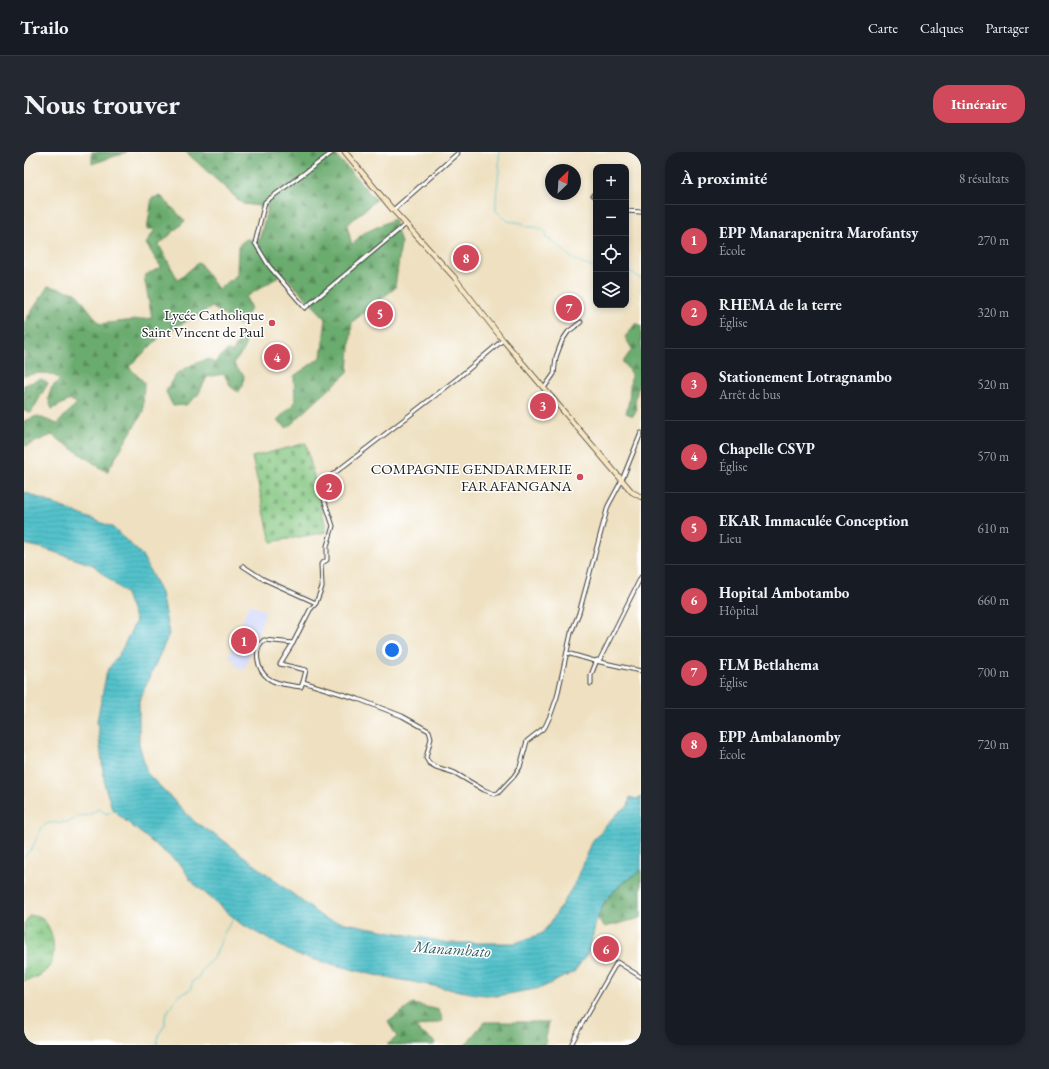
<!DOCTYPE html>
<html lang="fr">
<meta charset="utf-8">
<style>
:root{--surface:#171b24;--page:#242831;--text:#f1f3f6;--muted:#9ea1a6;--line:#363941;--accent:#d1495b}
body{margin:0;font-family:"EB Garamond",serif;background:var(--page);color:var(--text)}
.controls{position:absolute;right:12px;top:12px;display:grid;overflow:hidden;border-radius:8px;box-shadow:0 2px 6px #0003}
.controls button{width:36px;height:36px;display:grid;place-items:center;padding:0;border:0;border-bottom:1px solid var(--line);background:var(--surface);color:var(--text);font:20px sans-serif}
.compass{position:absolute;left:521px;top:12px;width:36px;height:36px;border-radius:50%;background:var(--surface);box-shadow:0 2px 6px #0003;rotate:25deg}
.you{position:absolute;left:368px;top:498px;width:14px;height:14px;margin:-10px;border:3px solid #fff;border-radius:50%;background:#1a73e8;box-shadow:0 0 0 6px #1a73e833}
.badge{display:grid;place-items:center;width:26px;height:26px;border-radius:50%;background:var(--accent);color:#fff;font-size:13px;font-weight:700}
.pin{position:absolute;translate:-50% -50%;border:2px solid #fff;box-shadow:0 1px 4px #0006}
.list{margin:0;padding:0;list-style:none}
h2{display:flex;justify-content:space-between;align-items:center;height:52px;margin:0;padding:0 16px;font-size:17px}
h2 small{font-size:13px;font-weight:400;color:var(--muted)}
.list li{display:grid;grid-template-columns:26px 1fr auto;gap:12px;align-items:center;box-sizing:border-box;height:72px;padding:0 16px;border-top:1px solid var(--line)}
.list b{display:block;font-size:15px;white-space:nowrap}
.list p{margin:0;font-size:13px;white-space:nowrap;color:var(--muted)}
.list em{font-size:13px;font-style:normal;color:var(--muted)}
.icon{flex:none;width:22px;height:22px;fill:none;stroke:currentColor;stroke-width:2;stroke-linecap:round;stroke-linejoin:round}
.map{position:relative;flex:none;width:617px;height:893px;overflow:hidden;border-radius:16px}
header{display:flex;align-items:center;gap:24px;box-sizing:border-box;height:56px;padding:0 20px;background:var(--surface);border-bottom:1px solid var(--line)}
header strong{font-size:19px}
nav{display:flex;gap:22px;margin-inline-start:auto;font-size:14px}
.intro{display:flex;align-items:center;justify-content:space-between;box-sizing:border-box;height:96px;padding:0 24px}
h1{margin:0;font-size:28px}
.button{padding:10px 18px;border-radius:16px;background:var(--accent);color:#fff;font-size:14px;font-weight:700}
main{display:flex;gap:24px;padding:0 24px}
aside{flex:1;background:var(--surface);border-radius:16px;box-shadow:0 2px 6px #0003}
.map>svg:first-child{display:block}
.built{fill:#d2d9f9}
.forest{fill:url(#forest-firs);stroke:#436445}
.wetland{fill:url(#wetland-marsh);stroke:#50714e}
.cemetery{fill:url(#cemetery-stones);stroke:#50714e}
.water{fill:url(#water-rules);stroke:#386e73}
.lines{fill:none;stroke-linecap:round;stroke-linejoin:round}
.stream{stroke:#53c1ca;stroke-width:1}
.minor-casing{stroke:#3c3935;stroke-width:5}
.secondary-casing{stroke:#3c3935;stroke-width:6}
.minor{stroke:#fff;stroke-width:3}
.secondary{stroke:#f9e7c3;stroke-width:4.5}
.poi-dot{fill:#d1495b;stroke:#fff;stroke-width:1.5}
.labels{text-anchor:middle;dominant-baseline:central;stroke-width:3;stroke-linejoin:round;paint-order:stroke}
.poi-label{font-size:15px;fill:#1c1c1c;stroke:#fff;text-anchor:end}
.water-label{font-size:16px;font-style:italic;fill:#325e62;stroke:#fff}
</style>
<header>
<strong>Trailo</strong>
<nav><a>Carte</a><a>Calques</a><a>Partager</a></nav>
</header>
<div class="intro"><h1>Nous trouver</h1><a class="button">Itinéraire</a></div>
<main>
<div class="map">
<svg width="617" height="893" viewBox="0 0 617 893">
<defs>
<pattern id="forest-firs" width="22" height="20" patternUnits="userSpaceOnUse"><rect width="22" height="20" fill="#6aab6e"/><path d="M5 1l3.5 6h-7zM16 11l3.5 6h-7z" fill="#568a5a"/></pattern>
<pattern id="wetland-marsh" width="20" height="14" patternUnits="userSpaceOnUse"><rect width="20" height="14" fill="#83c680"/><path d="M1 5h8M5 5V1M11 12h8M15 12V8" fill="none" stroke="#6aa068"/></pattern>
<pattern id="cemetery-stones" width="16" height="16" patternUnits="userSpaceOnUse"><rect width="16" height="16" fill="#83c680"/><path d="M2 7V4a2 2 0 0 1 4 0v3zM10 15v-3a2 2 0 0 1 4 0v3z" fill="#6aa068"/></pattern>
<pattern id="water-rules" width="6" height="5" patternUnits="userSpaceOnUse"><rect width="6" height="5" fill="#53c1ca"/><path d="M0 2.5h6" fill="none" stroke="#48a5ad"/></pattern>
</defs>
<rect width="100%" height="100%" fill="#fff"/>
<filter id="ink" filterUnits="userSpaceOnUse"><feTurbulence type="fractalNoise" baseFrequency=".025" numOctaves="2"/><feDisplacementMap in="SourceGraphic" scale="8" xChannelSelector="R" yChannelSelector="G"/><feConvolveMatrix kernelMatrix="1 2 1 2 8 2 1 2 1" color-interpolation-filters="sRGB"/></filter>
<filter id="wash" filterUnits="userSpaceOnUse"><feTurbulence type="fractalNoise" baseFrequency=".012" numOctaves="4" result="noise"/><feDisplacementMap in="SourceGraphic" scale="16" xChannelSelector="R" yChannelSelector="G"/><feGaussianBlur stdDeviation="0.9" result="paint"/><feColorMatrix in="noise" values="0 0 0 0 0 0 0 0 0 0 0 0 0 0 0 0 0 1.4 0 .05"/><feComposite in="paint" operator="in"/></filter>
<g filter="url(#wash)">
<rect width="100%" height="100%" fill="#eee0c0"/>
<!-- built -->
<path class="built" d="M225 452 242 459 220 518 210 514 212 509 205 506 211 478 214 479Z"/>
<!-- forest -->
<g class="forest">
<path d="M68 0H103L68 12Z"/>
<path d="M162 0H309L352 48 323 73 328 93 338 82 370 67 377 91 371 136 328 170 324 220 263 276 253 268 271 250 270 224 297 205 302 167 259 122 222 145 227 157 214 173 188 155 138 183 105 215 120 230 119 260 83 320 28 283 2 294 0 292V269L13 264 33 272 53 251 46 248 28 257 24 246 28 235 36 228C26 218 13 221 0 224V171L24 134 52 141 76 172 128 166 120 124 137 115 122 92 131 77H123L128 46 137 44 161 69 135 93 154 128 175 110 194 137 213 123 214 94 222 87 235 89 244 55 219 52Z"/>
<path d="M612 171 617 174V221L611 250 613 257 609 264 602 261 605 249 607 222 599 210 608 197 601 185Z"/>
<path d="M216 187 222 188 220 198 210 211 212 216 220 223 219 234 214 240 207 235 200 222 183 225 174 243 162 253 149 254 142 240C150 219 164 213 185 207L190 211 204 198 208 201Z"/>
<path d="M17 227 24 231 7 261 0 259V233Z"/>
<path d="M617 718V766L581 775 573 766C586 738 594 736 617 718Z"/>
<path d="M389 852 415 858 419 869 391 876 411 890 410 893H363L373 885 364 870Z"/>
<path d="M460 870H525L521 893H441Z"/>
</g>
<!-- wetland -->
<path class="wetland" d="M6 763C8 764 12 764 15 765 30 772 34 804 24 816 18 824 9 827 0 829V772Z"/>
<!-- cemetery -->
<path class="cemetery" d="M282 291 303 380 247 390 228 305Z"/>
<!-- water -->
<path class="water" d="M0 340 88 375 118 403 137 441 145 482 115 549V591L123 621 172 671 195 685 301 767 425 791H491L517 782 525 773 553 728 569 688 594 661 604 654 606 645 612 647 617 645V718L595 734 582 747 573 766 565 799 550 820 517 836 473 844 452 842 346 822 273 803 217 772 167 729 158 714 97 665 88 656 81 635 73 569 83 519 97 499 112 469 102 442 69 413 18 396 0 392Z"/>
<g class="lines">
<!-- stream -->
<g class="stream">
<path d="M475 0C477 20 471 39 472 59L484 69 498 71 503 75C511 74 516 76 523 81L521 85C544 98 543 110 572 116"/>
<path d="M602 119 609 121 617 127"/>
<path d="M0 705 7 698 18 675 25 671 46 670 53 664 64 663 75 657 82 662 91 658"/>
<path d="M133 893 135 882 141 873V865L144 859 155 843 166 838 169 829 175 825 179 817 191 804 201 779 210 766"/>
</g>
</g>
</g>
<g filter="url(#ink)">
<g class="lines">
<defs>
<g id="minor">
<path d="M309 0 241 50 231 91 245 114 281 156 382 72"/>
<path d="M569 43 572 45"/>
<path d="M369 58 434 1"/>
<path d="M602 59 617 60"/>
<path d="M520 236 530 222 532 205 538 189 544 180 557 170"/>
<path d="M219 414 239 427 292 451"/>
<path d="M269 491 256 512 282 518 279 530 334 547 378 564 405 579 407 586 402 606 405 611 412 615 431 621 460 638 471 642 474 641 490 624 496 615 503 589 521 575 527 562 533 545 547 481 555 461 584 354 598 328 617 281"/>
<path d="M543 501 567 508 617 519"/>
<path d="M575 509 617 425"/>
<path d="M279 530 277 535C268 533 252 533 244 526 233 518 229 497 240 488L269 491 286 458 292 451 298 435 297 412 303 408V394L309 374 295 332 297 329 308 323 434 226 479 188"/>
<path d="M567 532V523L573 508"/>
<path d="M547 893 559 869 593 810 617 825"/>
</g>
<path id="secondary" d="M321 0 369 58 430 125 479 188 608 340 617 345"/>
</defs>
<!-- minor casing -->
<use href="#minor" class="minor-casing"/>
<!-- secondary casing -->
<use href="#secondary" class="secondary-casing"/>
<!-- minor -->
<use href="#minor" class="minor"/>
<!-- secondary -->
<use href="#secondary" class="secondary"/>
</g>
</g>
<!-- markers -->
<g class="poi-dot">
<circle cx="248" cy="171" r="4"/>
<circle cx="556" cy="325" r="4"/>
</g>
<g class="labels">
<!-- poi labels -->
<g class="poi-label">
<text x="240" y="162">Lycée Catholique<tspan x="240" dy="17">Saint Vincent de Paul</tspan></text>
<text x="548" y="316">COMPAGNIE GENDARMERIE<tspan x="548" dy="17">FARAFANGANA</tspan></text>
</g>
<!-- water labels -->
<g class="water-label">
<text transform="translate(428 797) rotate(4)">Manambato</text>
</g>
</g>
</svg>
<div class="controls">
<button>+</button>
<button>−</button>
<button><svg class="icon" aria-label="locate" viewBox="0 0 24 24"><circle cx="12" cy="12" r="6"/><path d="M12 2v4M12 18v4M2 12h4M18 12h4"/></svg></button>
<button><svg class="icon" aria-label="layers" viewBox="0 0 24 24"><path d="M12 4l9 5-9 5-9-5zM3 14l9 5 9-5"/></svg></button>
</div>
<svg class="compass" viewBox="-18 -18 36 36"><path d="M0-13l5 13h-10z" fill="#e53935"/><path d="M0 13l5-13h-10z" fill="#9ea1a6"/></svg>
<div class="you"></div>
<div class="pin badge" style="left:220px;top:489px">1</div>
<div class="pin badge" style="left:305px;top:335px">2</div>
<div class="pin badge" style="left:519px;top:254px">3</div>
<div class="pin badge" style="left:253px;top:205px">4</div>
<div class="pin badge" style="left:356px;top:162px">5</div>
<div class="pin badge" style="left:582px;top:797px">6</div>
<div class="pin badge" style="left:545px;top:156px">7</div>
<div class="pin badge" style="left:442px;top:106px">8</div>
</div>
<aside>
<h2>À proximité<small>8 résultats</small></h2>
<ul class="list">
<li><span class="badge">1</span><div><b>EPP Manarapenitra Marofantsy</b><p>École</p></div><em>270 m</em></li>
<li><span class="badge">2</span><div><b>RHEMA de la terre</b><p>Église</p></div><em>320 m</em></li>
<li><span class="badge">3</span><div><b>Stationement Lotragnambo</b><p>Arrêt de bus</p></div><em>520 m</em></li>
<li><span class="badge">4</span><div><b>Chapelle CSVP</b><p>Église</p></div><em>570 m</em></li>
<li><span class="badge">5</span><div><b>EKAR Immaculée Conception</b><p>Lieu</p></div><em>610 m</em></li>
<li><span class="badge">6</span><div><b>Hopital Ambotambo</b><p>Hôpital</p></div><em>660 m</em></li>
<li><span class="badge">7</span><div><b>FLM Betlahema</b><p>Église</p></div><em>700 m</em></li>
<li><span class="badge">8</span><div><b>EPP Ambalanomby</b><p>École</p></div><em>720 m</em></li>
</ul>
</aside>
</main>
